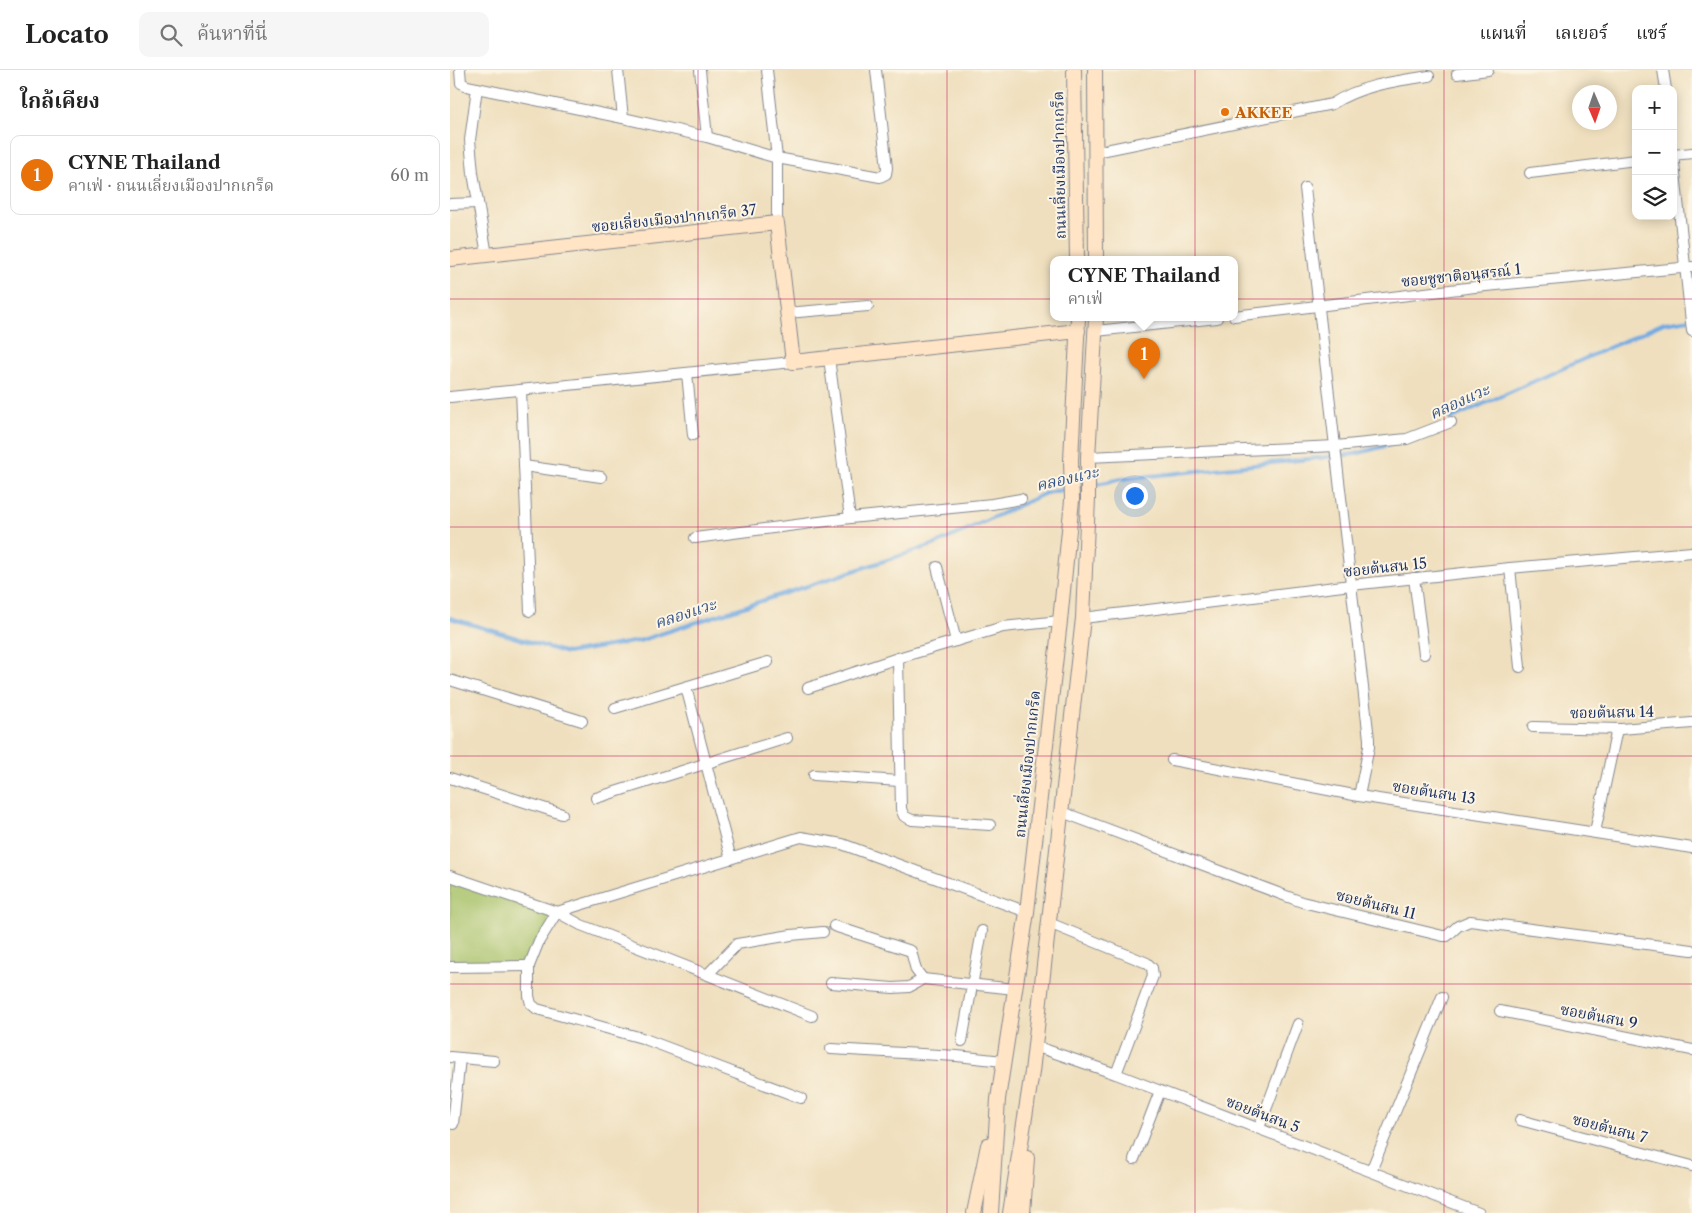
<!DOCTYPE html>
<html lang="th">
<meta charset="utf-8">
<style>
:root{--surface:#fff;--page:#f6f6f6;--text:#222;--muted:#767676;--line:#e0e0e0;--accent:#0f766e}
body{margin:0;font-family:"Libre Caslon Text","Noto Serif Thai",serif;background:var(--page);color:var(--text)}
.controls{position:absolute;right:15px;top:15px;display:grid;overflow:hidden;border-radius:10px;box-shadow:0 2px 12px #0003}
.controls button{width:45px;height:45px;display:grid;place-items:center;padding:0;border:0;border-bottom:1px solid var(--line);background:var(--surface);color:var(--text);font:25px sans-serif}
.compass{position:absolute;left:1122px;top:15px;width:45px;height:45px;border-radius:50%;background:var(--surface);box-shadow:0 2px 12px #0003;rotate:178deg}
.you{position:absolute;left:684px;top:425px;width:18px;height:18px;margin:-12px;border:4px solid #fff;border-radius:50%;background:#1a73e8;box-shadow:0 0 0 8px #1a73e833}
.badge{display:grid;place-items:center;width:32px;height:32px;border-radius:50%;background:var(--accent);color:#fff;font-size:16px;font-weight:700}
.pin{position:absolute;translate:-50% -41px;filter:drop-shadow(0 1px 2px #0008)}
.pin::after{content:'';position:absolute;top:26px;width:18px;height:15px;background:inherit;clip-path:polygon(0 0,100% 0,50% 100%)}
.popup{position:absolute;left:600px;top:186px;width:188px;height:65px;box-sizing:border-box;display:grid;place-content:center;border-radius:10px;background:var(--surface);filter:drop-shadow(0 1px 4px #0005);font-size:16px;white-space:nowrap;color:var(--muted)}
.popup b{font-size:19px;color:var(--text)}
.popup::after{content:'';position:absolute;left:50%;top:100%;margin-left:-10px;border:10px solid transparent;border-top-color:var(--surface)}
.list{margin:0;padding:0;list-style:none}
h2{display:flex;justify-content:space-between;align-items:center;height:65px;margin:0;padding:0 20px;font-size:21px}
h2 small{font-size:16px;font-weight:400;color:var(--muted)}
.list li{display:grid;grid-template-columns:32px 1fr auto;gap:15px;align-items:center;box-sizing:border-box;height:80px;margin:0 10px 10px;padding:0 10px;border:1px solid var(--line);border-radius:10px}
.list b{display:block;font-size:19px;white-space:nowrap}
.list p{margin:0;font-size:16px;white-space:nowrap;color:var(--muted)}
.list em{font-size:16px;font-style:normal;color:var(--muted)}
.icon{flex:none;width:28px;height:28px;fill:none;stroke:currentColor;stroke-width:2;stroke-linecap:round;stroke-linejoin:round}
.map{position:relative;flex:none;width:1242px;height:1143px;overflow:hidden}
header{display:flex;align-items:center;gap:30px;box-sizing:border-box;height:70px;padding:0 25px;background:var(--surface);border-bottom:1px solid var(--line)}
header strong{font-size:24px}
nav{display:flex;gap:28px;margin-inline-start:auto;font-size:18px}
.search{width:350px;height:45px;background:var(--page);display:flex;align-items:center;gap:12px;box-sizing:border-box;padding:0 18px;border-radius:10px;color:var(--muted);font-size:19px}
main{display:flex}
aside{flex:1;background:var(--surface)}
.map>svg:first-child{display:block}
.green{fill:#a6c167;stroke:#607862}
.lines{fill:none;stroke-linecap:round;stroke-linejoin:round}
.stream{stroke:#73aae2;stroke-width:4}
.street-casing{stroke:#85878e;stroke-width:12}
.secondary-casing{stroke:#85878e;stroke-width:16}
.street{stroke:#fff;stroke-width:10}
.secondary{stroke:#ffe4c6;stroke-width:14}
.grid{fill:none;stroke:#c2185b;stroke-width:1;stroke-opacity:0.55}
.food-dot{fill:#e8710a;stroke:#fcf5e5;stroke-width:2}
.labels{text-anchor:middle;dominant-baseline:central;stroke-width:4;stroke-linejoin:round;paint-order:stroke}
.food-label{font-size:15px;font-weight:bold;fill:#c56008;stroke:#fcf5e5;text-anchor:start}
.street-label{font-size:15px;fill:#1b2f5e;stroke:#fcf5e5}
.water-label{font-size:16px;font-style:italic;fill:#355486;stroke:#fcf5e5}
</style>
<header>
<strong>Locato</strong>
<div class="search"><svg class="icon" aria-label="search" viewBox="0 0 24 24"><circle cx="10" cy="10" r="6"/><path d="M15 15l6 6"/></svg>ค้นหาที่นี่</div>
<nav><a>แผนที่</a><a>เลเยอร์</a><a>แชร์</a></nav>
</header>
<main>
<aside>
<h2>ใกล้เคียง<small></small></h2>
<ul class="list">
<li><span class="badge" style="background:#e8710a">1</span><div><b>CYNE Thailand</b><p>คาเฟ่ · ถนนเลี่ยงเมืองปากเกร็ด</p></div><em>60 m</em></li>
</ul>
</aside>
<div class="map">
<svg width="1242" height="1143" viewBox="0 0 1242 1143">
<rect width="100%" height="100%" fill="#fcf5e5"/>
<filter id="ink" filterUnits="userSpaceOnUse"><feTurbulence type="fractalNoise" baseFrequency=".02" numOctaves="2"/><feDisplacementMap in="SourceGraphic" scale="10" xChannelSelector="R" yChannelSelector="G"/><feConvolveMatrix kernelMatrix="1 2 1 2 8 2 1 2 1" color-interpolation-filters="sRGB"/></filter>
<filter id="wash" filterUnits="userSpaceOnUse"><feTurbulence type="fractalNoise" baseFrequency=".0096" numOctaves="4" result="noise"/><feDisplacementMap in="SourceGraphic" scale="20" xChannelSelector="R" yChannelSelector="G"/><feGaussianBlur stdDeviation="1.12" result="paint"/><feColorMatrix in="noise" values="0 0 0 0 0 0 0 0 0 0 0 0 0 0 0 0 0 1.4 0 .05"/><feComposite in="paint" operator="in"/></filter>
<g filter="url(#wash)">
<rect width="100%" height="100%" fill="#efdfbe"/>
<!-- green -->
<path class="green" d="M0 806 107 842 79 896 0 897Z"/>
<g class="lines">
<!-- stream -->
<g class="stream">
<path d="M1000 349 1214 253 1240 249"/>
<path d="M641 415 672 409 905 384 939 375"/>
<path d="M0 548 117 583 189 571 486 474 596 423 634 416"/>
</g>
</g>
</g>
<g filter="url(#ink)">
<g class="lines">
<defs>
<g id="street">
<path d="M10 0 11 13 17 16 173 48 257 67 327 88 430 107 436 104 437 98 426 0"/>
<path d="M168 0 173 48"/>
<path d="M250 0 257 67"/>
<path d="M317 0 327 88V153"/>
<path d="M1213 0 1216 19"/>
<path d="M1007 4 1038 0"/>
<path d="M27 18 20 70 23 103 37 185"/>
<path d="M646 82 882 34C911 15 946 11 979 6"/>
<path d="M1223 84 1242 261"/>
<path d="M1223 85 1242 83"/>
<path d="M1080 103 1186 90"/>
<path d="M855 118 919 669V677L909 726"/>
<path d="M0 134 28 133"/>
<path d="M337 243 418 236"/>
<path d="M784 246 1025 217 1242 197"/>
<path d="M646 261 767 248"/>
<path d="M379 288 400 448"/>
<path d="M237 303 243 365"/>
<path d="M71 320 80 541"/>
<path d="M0 327 343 292"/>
<path d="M638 387 886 376 957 369 1001 352"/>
<path d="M74 396 151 407"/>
<path d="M245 468 400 448 542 434 571 429"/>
<path d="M487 497 506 571"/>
<path d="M1060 498 1070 597"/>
<path d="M964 508 974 584"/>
<path d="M633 548 901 515 1060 498 1242 482"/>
<path d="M0 610 132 651"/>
<path d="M236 617 281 789"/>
<path d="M358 618 448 588"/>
<path d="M165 638 318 592"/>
<path d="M1083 657 1171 659 1242 653"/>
<path d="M722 690 909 726 1242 778"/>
<path d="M364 705 449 711"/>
<path d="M0 708 112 744"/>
<path d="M146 728 337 668"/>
<path d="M612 742 852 832 993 866H997L1008 856 1020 851 1242 880"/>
<path d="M540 755 462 750 454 746 451 739 448 588 553 557 610 551"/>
<path d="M1145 762 1167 659"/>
<path d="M0 806 107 842 131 855 362 946"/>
<path d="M599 853 697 893 702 898 703 906 666 1004"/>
<path d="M384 856 461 881 466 900 473 909"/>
<path d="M0 897 79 896"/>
<path d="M258 904 287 874 341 865 373 862"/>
<path d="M381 913 443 918 459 917 473 909 565 919"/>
<path d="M1050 941 1242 980"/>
<path d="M512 971 532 861"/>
<path d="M585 976 666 1004 1029 1143"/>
<path d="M381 979 507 986 553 991"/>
<path d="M0 987 44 991"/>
<path d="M351 1028 192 968 87 939 81 934 79 926V896L89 871 107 842 351 767 392 774 577 842"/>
<path d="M1070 1050 1242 1096"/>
<path d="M3 1054 10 988"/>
<path d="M809 1058 848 954"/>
<path d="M684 1089 710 1021"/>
<path d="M921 1101 992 927"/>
</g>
<g id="secondary">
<path d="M624 0 627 190"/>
<path d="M645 0 646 190"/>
<path d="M0 189 327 153 343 292 628 261"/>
<path d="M524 1143 538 1075"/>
<path d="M541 1143 548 1029 577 842 610 551 622 430 621 390 628 248"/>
<path d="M560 1143 582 1002 633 548 638 428V387L646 248"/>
<path d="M573 1143 577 1088"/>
</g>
</defs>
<!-- street casing -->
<use href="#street" class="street-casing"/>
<!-- secondary casing -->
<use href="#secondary" class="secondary-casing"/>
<!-- street -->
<use href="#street" class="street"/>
<!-- secondary -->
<use href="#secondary" class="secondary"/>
</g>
</g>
<!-- grid -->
<path class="grid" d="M248 0V1143M497 0V1143M745 0V1143M994 0V1143M0 229H1242M0 457H1242M0 686H1242M0 914H1242"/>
<!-- markers -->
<circle class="food-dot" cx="775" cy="42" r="5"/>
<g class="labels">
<!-- food labels -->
<g class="food-label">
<text x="785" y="42">AKKEE</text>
</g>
<!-- street labels -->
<g class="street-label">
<text transform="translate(609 95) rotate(-91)">ถนนเลี่ยงเมืองปากเกร็ด</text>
<text transform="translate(224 148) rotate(-6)">ซอยเลี่ยงเมืองปากเกร็ด 37</text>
<text transform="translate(1011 205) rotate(-6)">ซอยชูชาติอนุสรณ์ 1</text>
<text transform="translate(935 497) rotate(-6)">ซอยต้นสน 15</text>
<text transform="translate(1162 642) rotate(-1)">ซอยต้นสน 14</text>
<text transform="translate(577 694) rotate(-84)">ถนนเลี่ยงเมืองปากเกร็ด</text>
<text transform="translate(984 722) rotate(9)">ซอยต้นสน 13</text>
<text transform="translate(926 834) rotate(14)">ซอยต้นสน 11</text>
<text transform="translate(1149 946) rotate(11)">ซอยต้นสน 9</text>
<text transform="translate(813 1044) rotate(21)">ซอยต้นสน 5</text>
<text transform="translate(1160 1058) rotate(15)">ซอยต้นสน 7</text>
</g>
<!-- water labels -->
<g class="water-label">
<text transform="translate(1009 331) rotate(-24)">คลองแวะ</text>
<text transform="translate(617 408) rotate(-13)">คลองแวะ</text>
<text transform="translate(235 543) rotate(-18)">คลองแวะ</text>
</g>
</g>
</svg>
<div class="controls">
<button>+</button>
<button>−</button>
<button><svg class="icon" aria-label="layers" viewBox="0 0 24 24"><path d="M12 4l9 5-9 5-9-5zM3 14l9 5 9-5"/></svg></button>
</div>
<svg class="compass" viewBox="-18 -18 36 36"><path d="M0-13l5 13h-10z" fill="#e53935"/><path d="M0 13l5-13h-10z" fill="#767676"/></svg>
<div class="you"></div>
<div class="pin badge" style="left:694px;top:309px;background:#e8710a">1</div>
<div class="popup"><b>CYNE Thailand</b>คาเฟ่</div>
</div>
</main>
